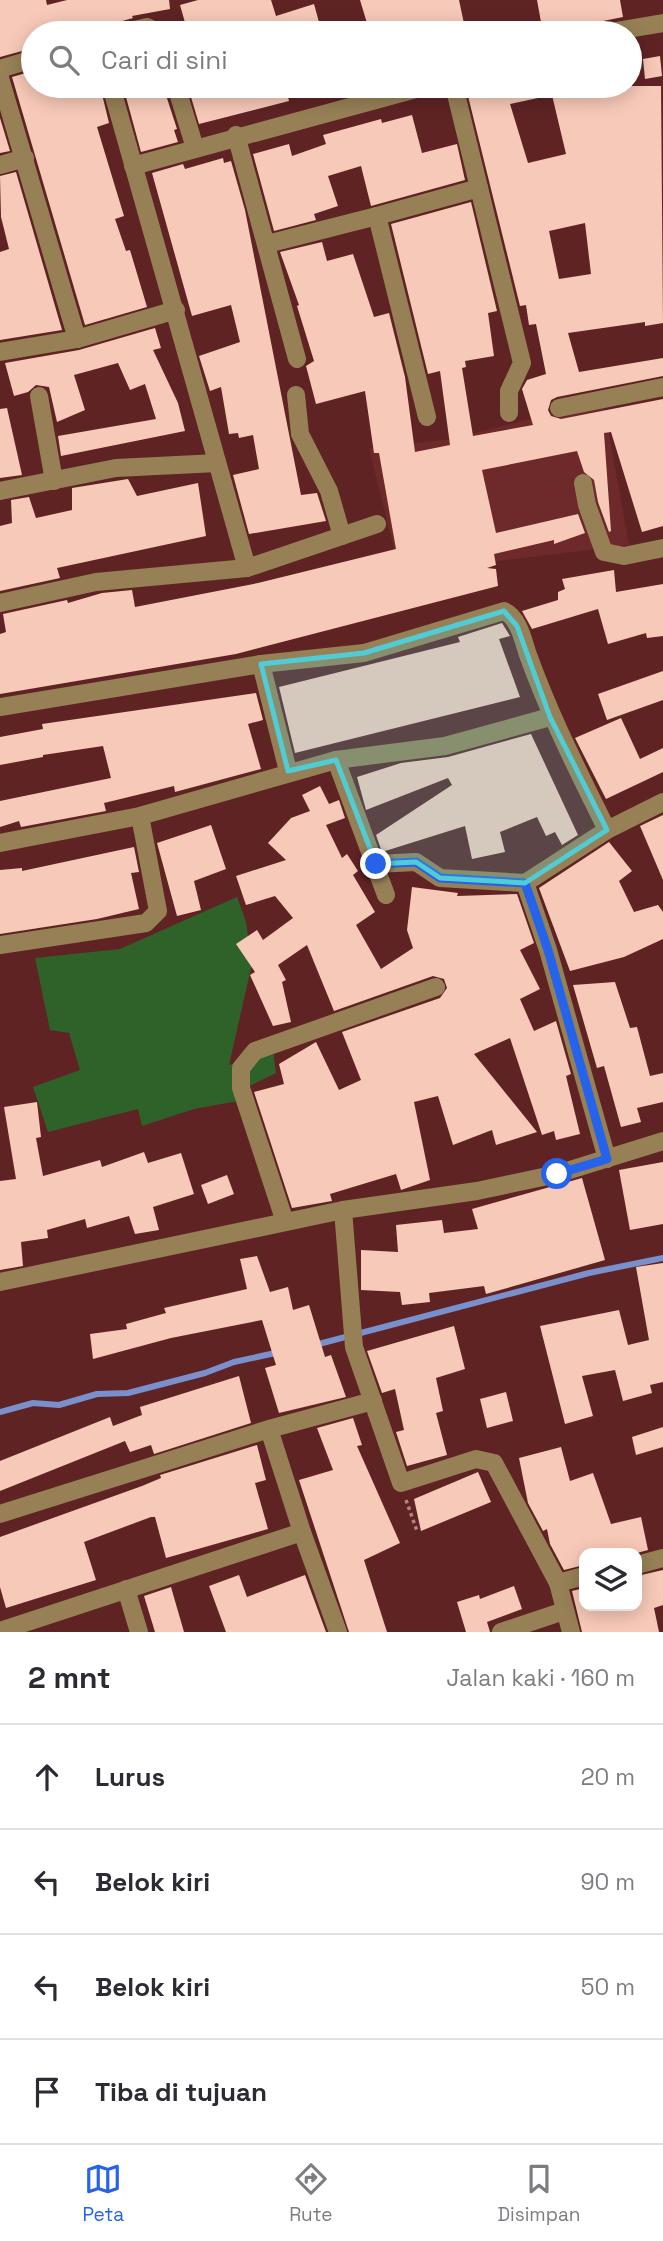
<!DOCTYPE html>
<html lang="id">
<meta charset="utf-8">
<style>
:root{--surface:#fff;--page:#f7f7f7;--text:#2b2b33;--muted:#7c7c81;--line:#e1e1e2;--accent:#2563eb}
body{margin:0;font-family:"Space Grotesk",sans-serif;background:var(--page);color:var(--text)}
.controls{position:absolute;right:21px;bottom:21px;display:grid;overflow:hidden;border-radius:14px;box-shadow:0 4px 18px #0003}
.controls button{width:63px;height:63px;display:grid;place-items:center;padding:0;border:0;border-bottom:2px solid var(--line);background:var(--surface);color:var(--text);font:35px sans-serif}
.stop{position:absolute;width:21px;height:21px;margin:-16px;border:5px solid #2563eb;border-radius:50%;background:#fff}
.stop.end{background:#2563eb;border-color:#fff;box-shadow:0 2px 7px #0008}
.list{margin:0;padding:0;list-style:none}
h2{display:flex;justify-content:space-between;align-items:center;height:91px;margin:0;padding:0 28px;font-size:30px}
h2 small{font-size:23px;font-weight:400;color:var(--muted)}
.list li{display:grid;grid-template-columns:46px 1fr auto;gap:21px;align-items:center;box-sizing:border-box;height:105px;padding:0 28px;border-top:2px solid var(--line)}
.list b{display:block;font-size:26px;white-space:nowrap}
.list em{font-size:23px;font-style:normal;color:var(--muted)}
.icon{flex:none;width:38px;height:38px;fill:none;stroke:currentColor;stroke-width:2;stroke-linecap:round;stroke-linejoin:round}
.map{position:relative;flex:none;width:663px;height:1632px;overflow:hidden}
.search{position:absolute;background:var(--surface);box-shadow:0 4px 18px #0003;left:21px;right:21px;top:21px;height:77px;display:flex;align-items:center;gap:18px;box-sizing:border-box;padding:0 24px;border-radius:38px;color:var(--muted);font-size:26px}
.sheet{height:511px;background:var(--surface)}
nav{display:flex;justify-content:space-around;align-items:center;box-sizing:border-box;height:98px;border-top:2px solid var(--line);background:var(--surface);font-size:19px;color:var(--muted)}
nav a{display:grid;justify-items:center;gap:4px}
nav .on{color:var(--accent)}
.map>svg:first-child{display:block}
.built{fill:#6e292b}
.green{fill:#2f6228}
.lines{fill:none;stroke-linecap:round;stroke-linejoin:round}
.stream{stroke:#7a90cc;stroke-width:6}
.building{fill:#f7c9b8;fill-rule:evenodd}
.path{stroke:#b38282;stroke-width:3.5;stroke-dasharray:3.5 3.5;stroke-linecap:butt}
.minor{stroke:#978056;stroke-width:18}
.route{stroke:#2563eb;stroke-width:9}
.marked{fill:#51ccd4;fill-opacity:0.2;stroke:#51ccd4;stroke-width:5;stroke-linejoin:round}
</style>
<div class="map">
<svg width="663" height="1632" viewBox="0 0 663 1632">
<rect width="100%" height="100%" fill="#5f2324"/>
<!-- built -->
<path class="built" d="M603 400 629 545 400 573 369 448 452 439Z"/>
<!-- green -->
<path class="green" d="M237 897 246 922 252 964 229 1065 273 1051 276 1073 243 1089 238 1101 194 1109 142 1126 138 1109 48 1132 33 1087 80 1070 69 1033 50 1030 35 958 120 949Z"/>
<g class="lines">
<!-- stream -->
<g class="stream">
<path d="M315 1345 589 1273 663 1258"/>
<path d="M0 1412 33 1403 59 1405 97 1394 128 1393 205 1373 234 1362 280 1352"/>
</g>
</g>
<!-- building -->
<g class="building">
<path d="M0 0H46L47 5 67 0H169L170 9 132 16 133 18 79 33H33V48L0 57Z"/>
<path d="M198 0H271L276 16 314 4 322 33H188L180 5Z"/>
<path d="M360 0H459L466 33H423L420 21 370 33Z"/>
<path d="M537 0H620L623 17 543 33Z"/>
<path d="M660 56 662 76 645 79 643 59Z"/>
<path d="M33 71V86H100L109 123 97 127 124 216 115 219 126 251 130 250 147 307 85 325 12 77Z"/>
<path d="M123 86H163L177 129 174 130 178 142 141 152Z"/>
<path d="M222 86H253L254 90 285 86 289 101 199 124 191 97 223 89Z"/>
<path d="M487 86H661L663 323 645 326V322L568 333 579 372 663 358V376L557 397 551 400 548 410 551 416 561 419 663 399V526L642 532 611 432 604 433 611 531 609 532 598 502 594 480 584 472 577 451 482 470 496 533 578 514 585 533 554 544V540L494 554 496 565 487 568 496 569 498 586 236 654 0 694V634L6 632 3 614 67 600 68 603 102 593 132 590 135 607 258 583 396 549 379 453H374L365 391 316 404 306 366 314 361 297 306 299 305 280 252 322 242 327 261 353 254 374 317 389 313 405 377 415 452 450 445 440 371 428 374 391 224 471 202 497 311 488 313 494 356 465 361 466 367 462 368 473 436 533 425 522 389 527 380 546 374 536 324 529 325 526 305 520 306 467 92ZM552 95 566 154 528 163 510 104ZM585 223 591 274 559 279 549 231Z"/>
<path d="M412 115 422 153 457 144 465 180 371 206 361 166 328 176 338 206 314 214 316 220 274 231 253 154 289 144 292 156 326 144 323 135 381 119 382 123Z"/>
<path d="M0 118 10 151 0 153Z"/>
<path d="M223 158 224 163 231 161 245 210 301 495 317 493 326 521 249 534 233 475 259 469 253 435 239 438 238 433 229 434 221 387 210 391 199 356 240 342 231 305 192 316 152 173 183 164 185 169Z"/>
<path d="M16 172 62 330 0 340V252L9 249 1 217 0 176Z"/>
<path d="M155 328 161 348 153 350 178 403 185 431 61 456 58 436 156 419 145 384 130 390 118 363 74 375 85 410 57 422 49 387 36 385 28 392 14 396 5 363 79 350Z"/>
<path d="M7 408 22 475 0 478V409Z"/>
<path d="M128 479 137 496 198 483 206 536 57 568 60 578 0 591V526L12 523 11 500 29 497 36 518 72 510V488Z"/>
<path d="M614 570 616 592 663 584V636L647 638 646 633 608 644 598 609 532 629 522 611 558 600V592L565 589 562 579Z"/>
<path d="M502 623 510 636 499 639 520 697 295 753 279 687 460 642 458 637Z"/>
<path d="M663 671V700L607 720 598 694Z"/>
<path d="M256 693 263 720 248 724 261 769 175 792 174 786 104 803 106 811 21 827 19 821 0 827V801L111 778 103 746 43 755V757L0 765V737L43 729 42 724Z"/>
<path d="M621 718 640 759 663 748V772L606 799 575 738Z"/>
<path d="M531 734 578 835 562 845 555 832 546 836 537 817 500 832 505 852 472 859 465 826 382 852 376 835 452 785 448 778 366 810 357 777 401 763 448 757Z"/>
<path d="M320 786 329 804 339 800 345 818 326 825 342 858 347 854 358 871 353 875 375 912 356 925 381 969 413 948 407 930 412 887 458 893 457 896 517 894 534 943 520 950 540 989 520 999 534 1031 556 1021 571 1074 566 1076 580 1134 556 1140 554 1131 542 1135 510 1038 474 1054 537 1132 496 1145 492 1130 453 1145 438 1096 414 1102 430 1180 401 1190 396 1174 330 1194 332 1201 292 1208 254 1092 284 1084 279 1064 316 1042 339 1090 361 1080 342 1032 440 998 447 988 444 979 433 976 334 1011 307 945 278 965 286 980 282 982 291 1022 273 1026 250 975 255 972 236 944 257 930 263 940 293 918 275 896 246 905 236 876 286 860 268 843 291 818 310 811 302 795Z"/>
<path d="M663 815V880L640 826Z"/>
<path d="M211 825 226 869 194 881 201 910 177 916 157 843Z"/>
<path d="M609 842 632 871 619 881 634 912 658 905 663 912V939L624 957 570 971 539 888Z"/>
<path d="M134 847 139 872 131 873 139 909 97 919 0 934V870L22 868V871Z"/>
<path d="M615 982 630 1028 637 1027 650 1076 663 1073V1102L637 1108 641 1122 621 1127 604 1066 597 1068 573 985Z"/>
<path d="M37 1102 41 1137 36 1138 43 1176 100 1160 102 1167 144 1152 148 1163 181 1153 194 1194 153 1207 159 1230 135 1234 129 1216 87 1228 85 1219 47 1230 48 1238 21 1242 23 1266 0 1270V1181L16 1179 4 1107Z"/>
<path d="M663 1162V1224L630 1230 619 1170Z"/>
<path d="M227 1175 234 1194 208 1204 201 1185Z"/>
<path d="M582 1178 605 1260 486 1294 484 1286 429 1293 430 1302 402 1305 400 1292 361 1290V1250L398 1252 396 1225 442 1220 444 1233 478 1229 472 1209Z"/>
<path d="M257 1256 270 1292 288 1287 293 1310 309 1305 325 1357 331 1355 346 1397 279 1413 265 1368 276 1365 262 1320 171 1338 93 1359 90 1334 127 1329 126 1324 166 1313 164 1308 247 1289 240 1259Z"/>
<path d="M663 1263V1382L650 1385 652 1393 623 1401 615 1370 582 1376 593 1416 565 1424 540 1326 619 1310 628 1345 649 1340 636 1267Z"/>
<path d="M454 1326 465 1369 436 1378 443 1411 436 1413 447 1455 407 1466 396 1432 404 1430 395 1389 382 1393 367 1351Z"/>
<path d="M239 1376 251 1423 154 1454 151 1445 130 1452 125 1441 0 1491V1461L110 1417 113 1426 142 1415 140 1407Z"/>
<path d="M506 1392 513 1421 487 1428 480 1399Z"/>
<path d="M353 1418 362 1445 357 1446 400 1543 364 1560 387 1632H349L299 1480 333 1470 317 1428Z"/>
<path d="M663 1427V1447L636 1455 632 1437Z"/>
<path d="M257 1445 266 1480 255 1483 268 1529 166 1558 155 1517H151L84 1542 96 1580 6 1608 0 1587V1537L142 1486 161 1478 160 1475Z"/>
<path d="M561 1447 570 1481 593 1473 611 1524 641 1517 648 1550 637 1553H584V1565L564 1570 550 1544 547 1529 543 1531 528 1503 519 1458Z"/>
<path d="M478 1472 491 1502 421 1531 414 1499Z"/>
<path d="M663 1570V1605L654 1608 659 1632H582L572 1591 584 1588V1606H637V1576Z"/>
<path d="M239 1575 247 1597 305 1575 326 1632H226L209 1586Z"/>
<path d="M514 1586 522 1609 487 1622 490 1632H466L457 1602 479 1595 480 1599Z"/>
<path d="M171 1587 184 1632H155L144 1596Z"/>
</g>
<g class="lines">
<!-- path -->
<path class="path" d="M406 1500 417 1531"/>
<!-- minor -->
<g class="minor">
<path d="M123 33 147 27 158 33"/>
<path d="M604 33 663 23"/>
<path d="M0 69 33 59"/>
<path d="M0 78 77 339"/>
<path d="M111 86 247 568"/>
<path d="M176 86 195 148"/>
<path d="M454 86 522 363 509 391V413"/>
<path d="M236 135 297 359"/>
<path d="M0 165 25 158"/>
<path d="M133 166 427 86"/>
<path d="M267 244 377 216"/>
<path d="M0 352 77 339 176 310"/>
<path d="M296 395 300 434 329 491 342 536"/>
<path d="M39 396 54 481"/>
<path d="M559 408 663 387"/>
<path d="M427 417 377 216 479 188"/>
<path d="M583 483 587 505 604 552 624 556 663 548"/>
<path d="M0 491 116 468 217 463"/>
<path d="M0 603 96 582 247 568 377 524"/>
<path d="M0 707 261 664"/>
<path d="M336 760 386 895"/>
<path d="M288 771 261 664 364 653 504 611C518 617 523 639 527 652 549 714 578 771 607 830"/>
<path d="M0 843 140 816 336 760 445 746 550 717"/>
<path d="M376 864 416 862 440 878 525 883 607 830 663 802"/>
<path d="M525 883 548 950 607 1159"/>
<path d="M0 945 146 923 158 911 140 816"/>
<path d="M343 1210 354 1347 401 1483 476 1459 494 1463 558 1583 584 1576"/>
<path d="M285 1222 241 1088V1068L255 1051 436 987"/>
<path d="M0 1282 343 1210 477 1191 557 1174 663 1141"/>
<path d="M269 1429 302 1532 338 1632"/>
<path d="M0 1514 269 1429 373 1401"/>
<path d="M637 1565 663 1558"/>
<path d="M558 1583 571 1632"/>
<path d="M126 1589 139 1632"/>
<path d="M0 1631 302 1532"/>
<path d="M501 1632 564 1611"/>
</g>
</g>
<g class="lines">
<!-- route -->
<path class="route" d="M376 864 416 862 440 878 525 883 548 950 607 1159 557 1174"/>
</g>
<!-- marked area -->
<path class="marked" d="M504 611 517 626 550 717 607 830 525 883 440 878 416 862 376 864 336 760 288 771 261 664 364 653Z"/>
</svg>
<div class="controls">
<button><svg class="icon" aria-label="layers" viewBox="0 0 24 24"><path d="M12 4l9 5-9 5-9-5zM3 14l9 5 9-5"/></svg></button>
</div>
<div class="stop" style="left:557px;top:1174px"></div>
<div class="stop end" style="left:376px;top:864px"></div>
<div class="search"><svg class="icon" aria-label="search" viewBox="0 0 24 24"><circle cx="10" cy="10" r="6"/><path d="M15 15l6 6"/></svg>Cari di sini</div>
</div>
<section class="sheet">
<h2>2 mnt<small>Jalan kaki · 160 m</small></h2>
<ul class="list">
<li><svg class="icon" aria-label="ahead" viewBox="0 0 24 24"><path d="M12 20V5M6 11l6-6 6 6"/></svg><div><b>Lurus</b></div><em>20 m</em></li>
<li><svg class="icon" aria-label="left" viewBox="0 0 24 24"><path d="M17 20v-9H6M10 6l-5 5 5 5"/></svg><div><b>Belok kiri</b></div><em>90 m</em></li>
<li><svg class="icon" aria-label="left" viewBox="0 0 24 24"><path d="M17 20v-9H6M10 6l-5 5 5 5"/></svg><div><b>Belok kiri</b></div><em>50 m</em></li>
<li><svg class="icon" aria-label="arrive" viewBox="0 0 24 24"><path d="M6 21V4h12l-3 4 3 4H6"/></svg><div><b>Tiba di tujuan</b></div></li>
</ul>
</section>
<nav>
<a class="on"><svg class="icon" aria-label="map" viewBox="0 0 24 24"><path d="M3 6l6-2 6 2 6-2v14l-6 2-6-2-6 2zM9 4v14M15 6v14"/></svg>Peta</a>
<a><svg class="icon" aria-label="directions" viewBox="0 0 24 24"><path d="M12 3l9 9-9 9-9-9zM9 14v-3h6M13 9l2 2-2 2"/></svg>Rute</a>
<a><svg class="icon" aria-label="saved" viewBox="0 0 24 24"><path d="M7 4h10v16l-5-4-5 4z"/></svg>Disimpan</a>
</nav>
